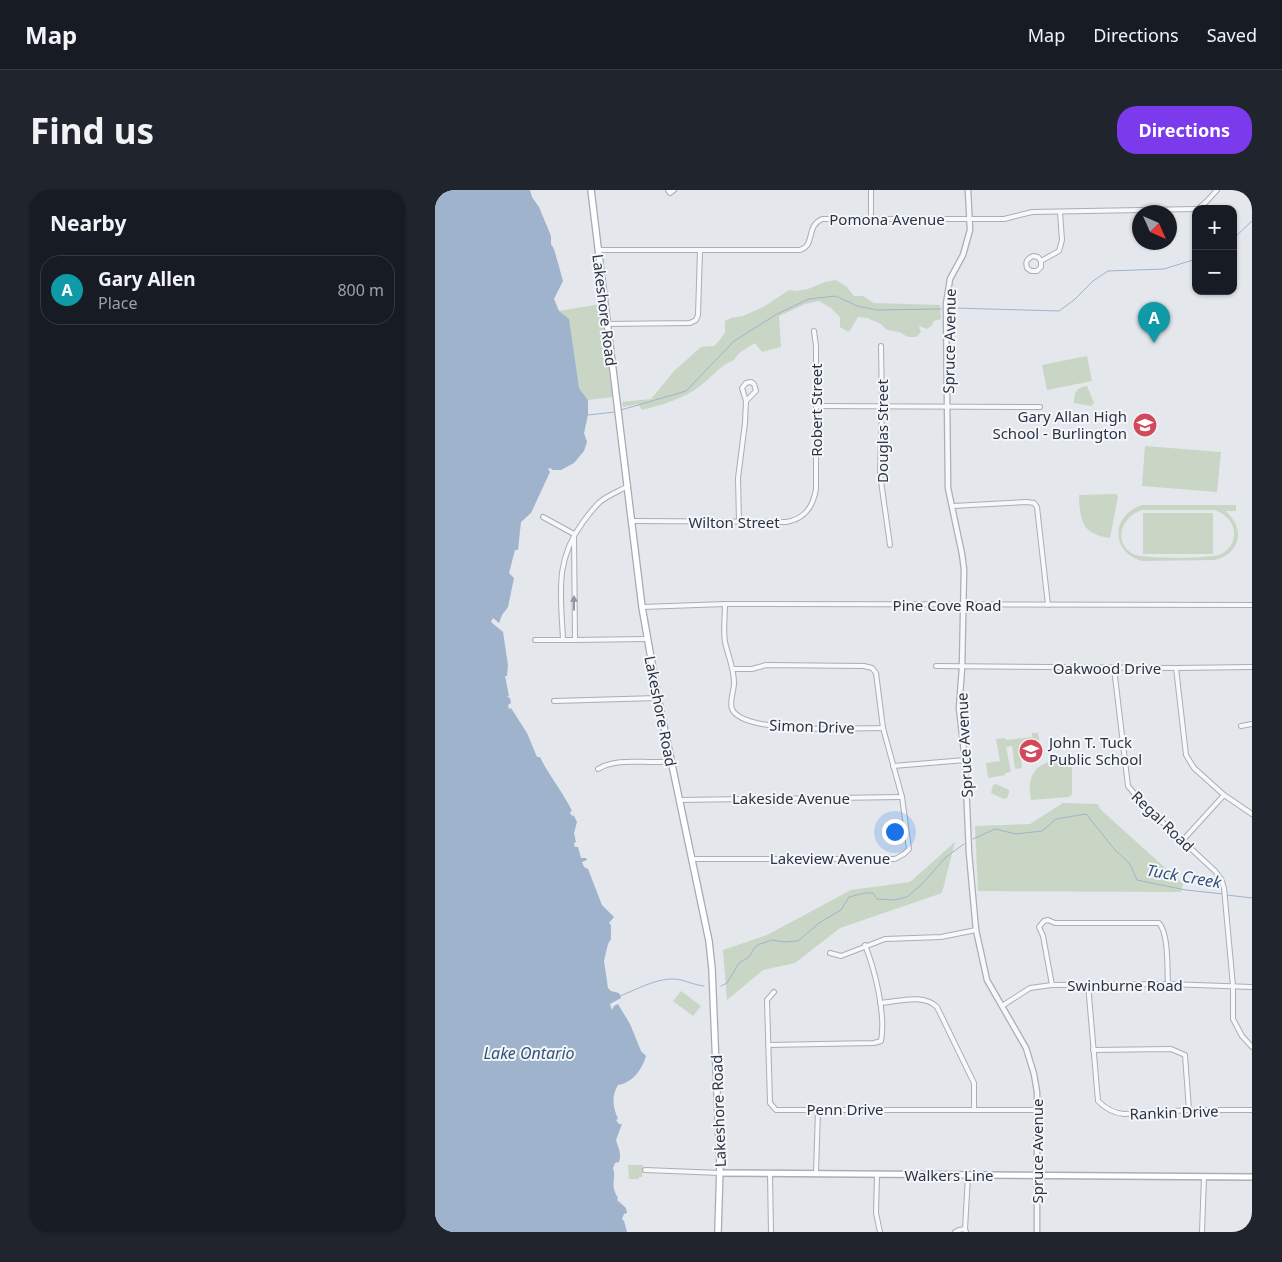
<!DOCTYPE html>
<meta charset="utf-8">
<style>
:root{--surface:#171b24;--page:#20242c;--text:#f1f3f6;--muted:#9ea1a6;--line:#363941;--accent:#7c3aed}
body{margin:0;font-family:"Noto Sans",sans-serif;background:var(--page);color:var(--text)}
.controls{position:absolute;right:15px;top:15px;display:grid;overflow:hidden;border-radius:10px;box-shadow:0 1px 4px #0004}
.controls button{width:45px;height:45px;display:grid;place-items:center;padding:0;border:0;border-bottom:1px solid var(--line);background:var(--surface);color:var(--text);font:25px sans-serif}
.compass{position:absolute;left:697px;top:15px;width:45px;height:45px;border-radius:50%;background:var(--surface);box-shadow:0 1px 4px #0004;rotate:135deg}
.you{position:absolute;left:459px;top:641px;width:18px;height:18px;margin:-12px;border:4px solid #fff;border-radius:50%;background:#1a73e8;box-shadow:0 0 0 8px #1a73e833}
.badge{display:grid;place-items:center;width:32px;height:32px;border-radius:50%;background:var(--accent);color:#fff;font-size:16px;font-weight:700}
.pin{position:absolute;translate:-50% -41px;filter:drop-shadow(0 1px 2px #0008)}
.pin::after{content:'';position:absolute;top:26px;width:18px;height:15px;background:inherit;clip-path:polygon(0 0,100% 0,50% 100%)}
.list{margin:0;padding:0;list-style:none}
h2{display:flex;justify-content:space-between;align-items:center;height:65px;margin:0;padding:0 20px;font-size:21px}
h2 small{font-size:16px;font-weight:400;color:var(--muted)}
.list li{display:grid;grid-template-columns:32px 1fr auto;gap:15px;align-items:center;box-sizing:border-box;height:70px;margin:0 10px 10px;padding:0 10px;border:1px solid var(--line);border-radius:20px}
.list b{display:block;font-size:19px;white-space:nowrap}
.list p{margin:0;font-size:16px;white-space:nowrap;color:var(--muted)}
.list em{font-size:16px;font-style:normal;color:var(--muted)}
.map{position:relative;flex:none;width:817px;height:1042px;overflow:hidden;border-radius:20px}
header{display:flex;align-items:center;gap:30px;box-sizing:border-box;height:70px;padding:0 25px;background:var(--surface);border-bottom:1px solid var(--line)}
header strong{font-size:24px}
nav{display:flex;gap:28px;margin-inline-start:auto;font-size:18px}
.intro{display:flex;align-items:center;justify-content:space-between;box-sizing:border-box;height:120px;padding:0 30px}
h1{margin:0;font-size:35px}
.button{padding:12px 22px;border-radius:20px;background:var(--accent);color:#fff;font-size:18px;font-weight:700}
main{display:flex;gap:30px;padding:0 30px}
aside{flex:1;background:var(--surface);border-radius:20px;box-shadow:0 1px 4px #0004}
.map>svg:first-child{display:block}
.green{fill:#c9d6c5;fill-rule:evenodd}
.water{fill:#9fb4cc}
.lines{fill:none;stroke-linecap:round;stroke-linejoin:round}
.stream{stroke:#9fb4cc;stroke-width:1}
.minor-casing{stroke:#a9aeb7;stroke-width:6}
.tertiary-casing{stroke:#a9aeb7;stroke-width:7}
.secondary-casing{stroke:#a9aeb7;stroke-width:8}
.primary-casing{stroke:#a3abb8;stroke-width:8}
.minor{stroke:#f7f8fa;stroke-width:4}
.tertiary{stroke:#f7f8fa;stroke-width:4.5}
.secondary{stroke:#fff;stroke-width:5}
.primary{stroke:#fff;stroke-width:5.5}
.oneway{fill:#9196a0}
.labels{text-anchor:middle;dominant-baseline:central;stroke-width:4;stroke-linejoin:round;paint-order:stroke}
.street-label{font-size:15px;fill:#2b3445;stroke:#f4f6f9}
.poi-label{font-size:15px;fill:#2b3445;stroke:#f4f6f9;text-anchor:end}
.water-label{font-size:16px;font-style:italic;fill:#34527a;stroke:#f4f6f9}
</style>
<header>
<strong>Map</strong>
<nav><a>Map</a><a>Directions</a><a>Saved</a></nav>
</header>
<div class="intro"><h1>Find us</h1><a class="button">Directions</a></div>
<main>
<aside>
<h2>Nearby<small></small></h2>
<ul class="list">
<li><span class="badge" style="background:#0f9aa8">A</span><div><b>Gary Allen</b><p>Place</p></div><em>800 m</em></li>
</ul>
</aside>
<div class="map">
<svg width="817" height="1042" viewBox="0 0 817 1042">
<rect width="100%" height="100%" fill="#e4e7ec"/>
<!-- green -->
<g class="green">
<path d="M401 90 412 97 419 106H428L439 113 505 115 506 129 499 131 497 135 492 139 484 136 486 142 481 147H473L464 142 452 140 446 134 432 128 423 127 414 142 405 137V127L396 118 384 111 370 114 344 126 346 157 327 162 320 153 304 163 299 170C285 175 277 187 265 196 249 209 226 215 207 220L203 214 188 217 187 212 216 209 239 181 266 157 279 156 283 152 290 143V131L296 128 308 126 330 116 354 100 362 101 373 99 390 92Z"/>
<path d="M166 114 176 177 174 179 178 207 153 210 144 198 124 121Z"/>
<path d="M652 166 657 191 612 200 607 175Z"/>
<path d="M652 196 659 213 656 216 639 213C639 202 641 198 652 196Z"/>
<path d="M710 256 786 262 782 302 707 296Z"/>
<path d="M681 304 683 307 675 348C646 344 645 330 644 305Z"/>
<path d="M707 315H801V321H790C811 338 806 363 780 370L707 371C675 362 676 325 707 315ZM707 320H780C792 325 800 333 799 346 798 354 793 361 786 364 777 369 706 369 698 364 677 351 687 326 707 320Z"/>
<rect x="708" y="323" width="70" height="41"/>
<path d="M597 543H603L606 560 585 563 587 578 580 579 577 556 571 557 576 582 570 583V585L553 588 551 573 565 571 561 549 570 548 571 550 597 547Z"/>
<path d="M637 569V604L634 607 596 610C590 578 607 569 637 569Z"/>
<path d="M561 594 574 600V603L572 608 569 609 556 603 558 595Z"/>
<path d="M628 613 663 614 665 619 748 694 746 702 543 701 540 636 595 634Z"/>
<path d="M520 652 507 703 405 738 360 773 328 780 292 810 288 760 332 745 416 700 475 692Z"/>
<path d="M246 801 266 816 258 826 238 811Z"/>
<path d="M193 975H208L207 987H204V989H194Z"/>
</g>
<!-- water -->
<path class="water" d="M0 0H95L97 7 104 17 116 46V54L119 59 128 91 119 109 124 121 134 129 144 198 153 210V225L149 243 152 252 149 261 139 273 126 280H117L116 278 113 279 115 282 96 323 86 332 83 360H80L74 383 79 388 73 417 67 425 64 433 58 428 56 432 68 442 73 475 72 486H70L74 506 72 507 75 508 76 513 73 515 74 519 76 518 92 543 102 567H105C114 586 128 602 137 621L135 622 136 625 139 626 142 632 139 643 141 652 139 653 140 657H143L146 668H151L152 670 147 672 149 677 153 679 167 715 179 727 174 733 176 735V749L173 754 169 771 173 798 176 801 184 803 186 808 175 814 177 820 179 816 183 814 195 834 206 861 211 866C207 880 197 893 183 895 176 907 178 917 183 929L181 930 184 934H187L181 950C183 957 187 964 184 972L180 973 178 978C182 989 174 993 183 1008L182 1010 191 1018 192 1023 189 1024 187 1029 189 1031 192 1042H0Z"/>
<g class="lines">
<!-- stream -->
<g class="stream">
<path d="M798 49 817 31"/>
<path d="M519 118 624 121 639 110 658 91 673 81 729 79 761 69"/>
<path d="M186 220 251 201 299 151 342 124 374 109 401 106 422 116 442 120 506 119"/>
<path d="M153 225 180 222"/>
<path d="M538 649 560 639 581 644 607 641 621 629 651 624 680 660 695 674 702 690 751 700 788 704"/>
<path d="M792 705 817 708"/>
<path d="M286 796 292 793 304 773 314 767 320 757 325 754 337 750 350 752 363 751 384 733 406 720 414 707 430 703H438L442 709 459 710 472 707 487 694 511 667 529 654"/>
<path d="M185 806C203 799 227 785 246 790 254 792 260 795 269 796"/>
</g>
<defs>
<g id="minor">
<path d="M233 0 235 3 239 0"/>
<path d="M436 0V29"/>
<path d="M763 19 772 11 782 0"/>
<path d="M163 60H365C381 55 370 37 387 29H569L597 22 761 19"/>
<path d="M606 71 603 67 598 66C592 69 590 71 592 78L596 81H602L606 77V71L624 61 627 50 625 22"/>
<path d="M172 134 255 133 261 130 263 125 265 61"/>
<path d="M446 156 447 217 445 284 455 355"/>
<path d="M381 216 605 217"/>
<path d="M518 316 592 312 599 313 602 317 613 415"/>
<path d="M108 327 139 344"/>
<path d="M197 331 351 332C370 329 378 317 381 299V156L379 141"/>
<path d="M304 331 303 288 310 233 311 211 307 198 311 193 316 192 319 194 321 201 311 211"/>
<path d="M139 344 140 450H128C126 405 119 371 148 332 154 324 159 317 166 311 174 305 184 301 193 296"/>
<path d="M290 414C290 426 288 440 290 452 293 466 299 478 299 493 299 501 294 512 297 519 308 545 422 538 448 538"/>
<path d="M207 417 290 414 817 415"/>
<path d="M100 450H131"/>
<path d="M138 450 212 449"/>
<path d="M501 476 741 478 817 477"/>
<path d="M679 478 693 596 709 615 780 681 786 689 789 698 798 796V829L807 846 817 857"/>
<path d="M741 478 751 565 759 578 789 605 817 624"/>
<path d="M119 511 223 508"/>
<path d="M806 536 817 534"/>
<path d="M458 576 530 570"/>
<path d="M163 579C184 566 213 575 236 571"/>
<path d="M244 610 467 607"/>
<path d="M748 650 789 605"/>
<path d="M257 669H460L469 664 474 659 467 607 448 538 441 483 437 478 429 476 331 475 317 479H298"/>
<path d="M395 763 406 766 450 749 506 747 541 740"/>
<path d="M653 794 663 911C671 919 678 923 689 924L754 920H817"/>
<path d="M617 795 608 746 604 737 609 731 613 730 620 733H724C734 744 732 779 733 794"/>
<path d="M339 802 332 810 335 913 341 920H602"/>
<path d="M445 813C462 812 488 803 502 817L539 893V919"/>
<path d="M567 816 595 798 617 795 733 794 817 797"/>
<path d="M333 855 439 853 446 851C451 824 440 780 430 755"/>
<path d="M658 860 736 859 750 865 754 920"/>
<path d="M210 980 285 983"/>
<path d="M381 983 383 919"/>
<path d="M335 984 336 1042"/>
<path d="M442 985 441 1023 445 1042"/>
<path d="M520 1042 524 1040 530 1039"/>
<path d="M531 1042 530 1039 533 985"/>
<path d="M767 1042 769 987"/>
</g>
<path id="tertiary" d="M533 0 535 40 528 65 515 89 511 114 513 298 527 364 529 379 527 478 524 518 530 570 534 663 541 740 552 790 591 858 599 884 602 902V1042"/>
<path id="secondary" d="M285 983 817 987"/>
<path id="primary" d="M156 0 207 417 223 508 274 751 277 779 285 975 283 1042"/>
</defs>
<!-- minor casing -->
<use href="#minor" class="minor-casing"/>
<!-- tertiary casing -->
<use href="#tertiary" class="tertiary-casing"/>
<!-- secondary casing -->
<use href="#secondary" class="secondary-casing"/>
<!-- primary casing -->
<use href="#primary" class="primary-casing"/>
<!-- minor -->
<use href="#minor" class="minor"/>
<!-- tertiary -->
<use href="#tertiary" class="tertiary"/>
<!-- secondary -->
<use href="#secondary" class="secondary"/>
<!-- primary -->
<use href="#primary" class="primary"/>
</g>
<!-- one-way arrows -->
<defs><path id="oneway-solid" d="M-6-.8H1V-3.2L6.5 0L1 3.2V.8H-6Z" transform="scale(1.25)"/></defs>
<use class="oneway" href="#oneway-solid" transform="translate(139 413) rotate(-90)"/>
<!-- icons -->
<defs>
<symbol id="school-disc" viewBox="-11 -11 22 22"><circle r="9.5" fill="#d1495b" stroke="#f4f6f9"/><path d="M0-5L7-2L0 1L-7-2ZM-4 1L0 2.5L4 1V4Q0 6-4 4Z" fill="#fff"/></symbol>
</defs>
<g fill-rule="evenodd">
<use href="#school-disc" x="696" y="221" width="28" height="28"/>
<use href="#school-disc" x="582" y="547" width="28" height="28"/>
</g>
<g class="labels">
<!-- street labels -->
<g class="street-label">
<text x="452" y="29">Pomona Avenue</text>
<text transform="translate(170 120) rotate(83)">Lakeshore Road</text>
<text transform="translate(514 151) rotate(-89)">Spruce Avenue</text>
<text transform="translate(381 220) rotate(-90)">Robert Street</text>
<text transform="translate(447 241) rotate(-90)">Douglas Street</text>
<text x="299" y="332">Wilton Street</text>
<text x="512" y="415">Pine Cove Road</text>
<text x="672" y="478">Oakwood Drive</text>
<text transform="translate(226 521) rotate(79)">Lakeshore Road</text>
<text transform="translate(377 536) rotate(2)">Simon Drive</text>
<text transform="translate(529 555) rotate(-93)">Spruce Avenue</text>
<text x="356" y="608">Lakeside Avenue</text>
<text transform="translate(728 631) rotate(44)">Regal Road</text>
<text x="395" y="668">Lakeview Avenue</text>
<text x="690" y="795">Swinburne Road</text>
<text x="410" y="919">Penn Drive</text>
<text transform="translate(283 921) rotate(-92)">Lakeshore Road</text>
<text transform="translate(739 922) rotate(-2)">Rankin Drive</text>
<text transform="translate(602 961) rotate(-90)">Spruce Avenue</text>
<text x="514" y="985">Walkers Line</text>
</g>
<!-- poi labels -->
<g class="poi-label">
<text x="692" y="226">Gary Allan High<tspan x="692" dy="17">School - Burlington</tspan></text>
<text x="614" y="552" text-anchor="start">John T. Tuck<tspan x="614" dy="17">Public School</tspan></text>
</g>
<!-- water labels -->
<g class="water-label">
<text transform="translate(749 686) rotate(10)">Tuck Creek</text>
<text x="94" y="863">Lake Ontario</text>
</g>
</g>
</svg>
<div class="controls">
<button>+</button>
<button>−</button>
</div>
<svg class="compass" viewBox="-18 -18 36 36"><path d="M0-13l5 13h-10z" fill="#e53935"/><path d="M0 13l5-13h-10z" fill="#9ea1a6"/></svg>
<div class="you"></div>
<div class="pin badge" style="left:719px;top:153px;background:#0f9aa8">A</div>
</div>
</main>
